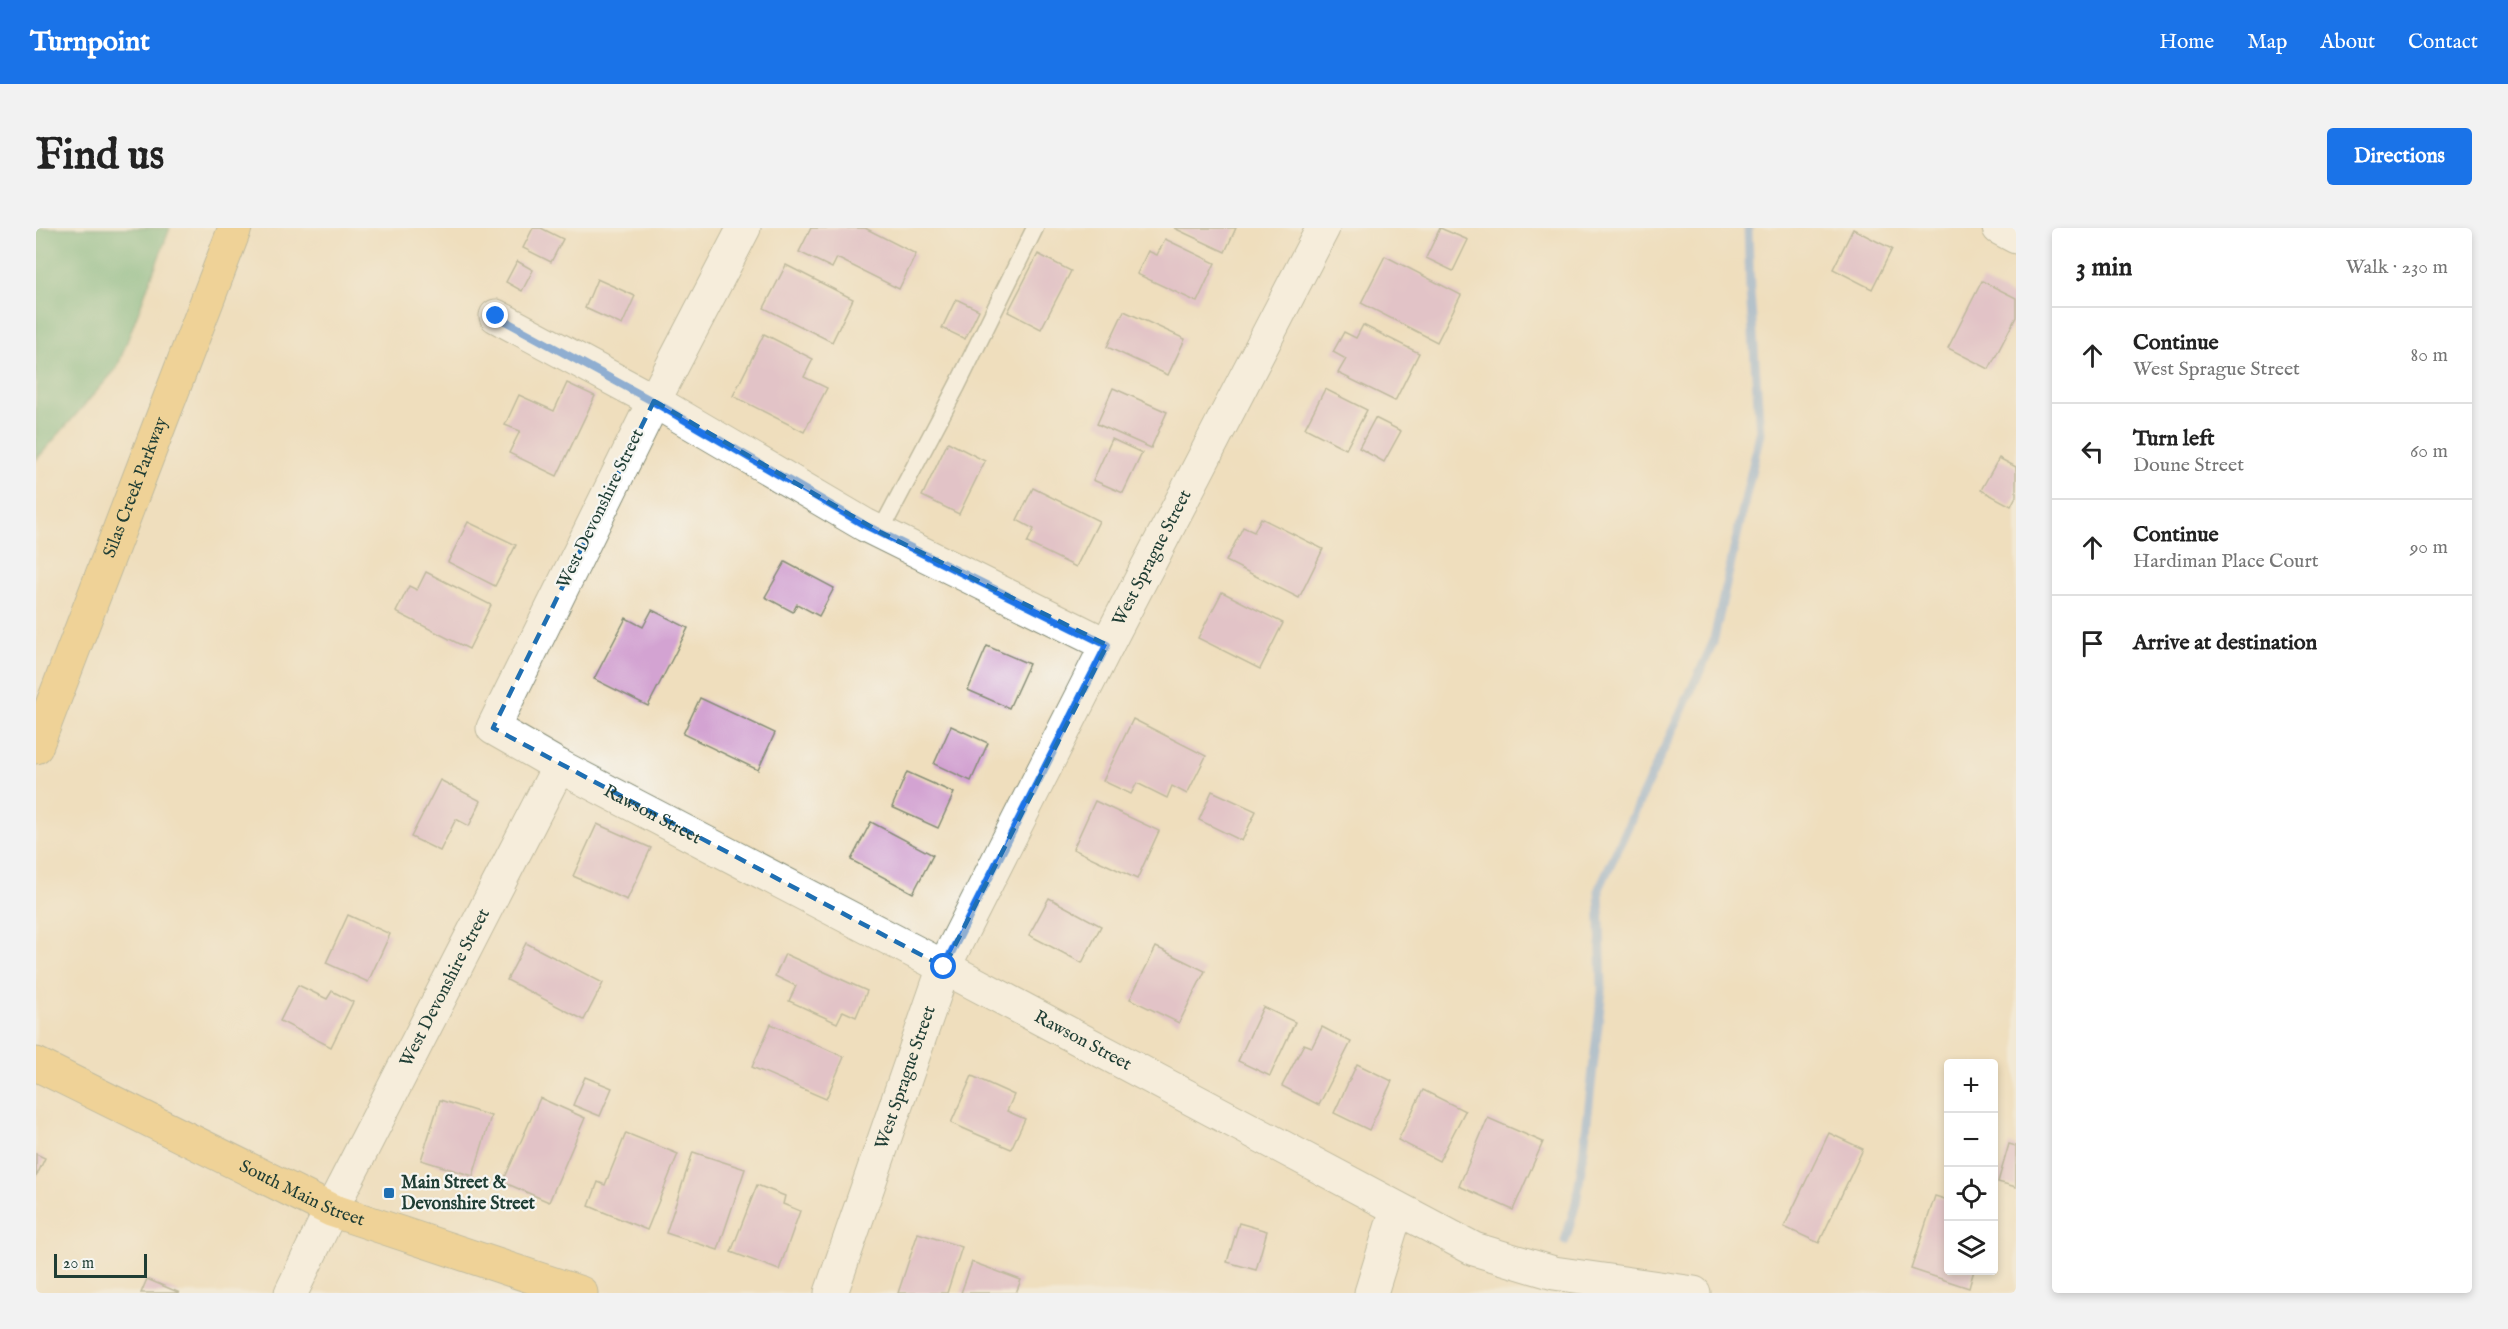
<!DOCTYPE html>
<meta charset="utf-8">
<style>
:root{--surface:#fff;--page:#f2f2f2;--text:#222;--muted:#767676;--line:#e0e0e0;--accent:#1a73e8}
body{margin:0;font-family:"IM FELL English",serif;background:var(--page);color:var(--text)}
.controls{position:absolute;right:18px;bottom:18px;display:grid;overflow:hidden;border-radius:6px;box-shadow:0 3px 9px #0003}
.controls button{width:54px;height:54px;display:grid;place-items:center;padding:0;border:0;border-bottom:2px solid var(--line);background:var(--surface);color:var(--text);font:30px sans-serif}
.scale{position:absolute;left:18px;bottom:15px;width:93px;box-sizing:border-box;padding-left:6px;border:3px solid #1f3d34;border-top:0;font-size:16px;line-height:21px;white-space:nowrap;color:#1f3d34;-webkit-text-stroke:4px #f6f6f2;paint-order:stroke}
.stop{position:absolute;width:18px;height:18px;margin:-14px;border:4px solid #1a73e8;border-radius:50%;background:#fff}
.stop.end{background:#1a73e8;border-color:#fff;box-shadow:0 2px 6px #0008}
.list{margin:0;padding:0;list-style:none}
h2{display:flex;justify-content:space-between;align-items:center;height:78px;margin:0;padding:0 24px;font-size:26px}
h2 small{font-size:20px;font-weight:400;color:var(--muted)}
.list li{display:grid;grid-template-columns:39px 1fr auto;gap:18px;align-items:center;box-sizing:border-box;height:96px;padding:0 24px;border-top:2px solid var(--line)}
.list b{display:block;font-size:22px;white-space:nowrap}
.list p{margin:0;font-size:20px;white-space:nowrap;color:var(--muted)}
.list em{font-size:20px;font-style:normal;color:var(--muted)}
.icon{flex:none;width:33px;height:33px;fill:none;stroke:currentColor;stroke-width:2;stroke-linecap:round;stroke-linejoin:round}
.map{position:relative;flex:none;width:1980px;height:1065px;overflow:hidden;border-radius:6px}
header{display:flex;align-items:center;gap:36px;box-sizing:border-box;height:84px;padding:0 30px;background:var(--accent);color:#fff}
header strong{font-size:28px}
nav{display:flex;gap:33px;margin-inline-start:auto;font-size:21px}
.intro{display:flex;align-items:center;justify-content:space-between;box-sizing:border-box;height:144px;padding:0 36px}
h1{margin:0;font-size:42px}
.button{padding:15px 27px;border-radius:6px;background:var(--accent);color:#fff;font-size:21px;font-weight:700}
main{display:flex;gap:36px;padding:0 36px}
aside{flex:1;background:var(--surface);border-radius:6px;box-shadow:0 3px 9px #0003}
.map>svg:first-child{display:block}
.forest{fill:#62b27f;stroke:#40785a;stroke-width:1.5}
.lines{fill:none;stroke-linecap:round;stroke-linejoin:round}
.stream{stroke:#6e9fd9;stroke-width:9}
.building{fill:#d3a3d2}
.lane-casing{stroke:#878e78;stroke-width:19}
.street-casing{stroke:#878e78;stroke-width:35}
.primary-casing{stroke:#878e78;stroke-width:35}
.lane{stroke:#fff;stroke-width:16}
.street{stroke:#fff;stroke-width:33}
.primary{stroke:#efc469;stroke-width:33}
.route{stroke:#1a73e8;stroke-width:8}
.marked{fill:none;stroke:#1f6fb2;stroke-width:4.5;stroke-dasharray:12 8;stroke-linejoin:round}
.poi-dot{fill:#1f6fb2;stroke:#f6f6f2;stroke-width:2}
.labels{text-anchor:middle;dominant-baseline:central;stroke-width:4.5;stroke-linejoin:round;paint-order:stroke}
.street-label{font-size:18px;fill:#1f3d34;stroke:#f6f6f2}
.poi-label{font-size:18px;font-weight:bold;fill:#1f3d34;stroke:#f6f6f2;text-anchor:start}
</style>
<header>
<strong>Turnpoint</strong>
<nav><a>Home</a><a>Map</a><a>About</a><a>Contact</a></nav>
</header>
<div class="intro"><h1>Find us</h1><a class="button">Directions</a></div>
<main>
<div class="map">
<svg width="1980" height="1065" viewBox="0 0 1980 1065">
<rect width="100%" height="100%" fill="#f6f6f2"/>
<filter id="ink" filterUnits="userSpaceOnUse"><feTurbulence type="fractalNoise" baseFrequency=".0167" numOctaves="2"/><feDisplacementMap in="SourceGraphic" scale="12" xChannelSelector="R" yChannelSelector="G"/><feConvolveMatrix kernelMatrix="1 2 1 2 8 2 1 2 1" color-interpolation-filters="sRGB"/></filter>
<filter id="wash" filterUnits="userSpaceOnUse"><feTurbulence type="fractalNoise" baseFrequency=".008" numOctaves="4" result="noise"/><feDisplacementMap in="SourceGraphic" scale="24" xChannelSelector="R" yChannelSelector="G"/><feGaussianBlur stdDeviation="1.35" result="paint"/><feColorMatrix in="noise" values="0 0 0 0 0 0 0 0 0 0 0 0 0 0 0 0 0 1.4 0 .05"/><feComposite in="paint" operator="in"/></filter>
<g filter="url(#wash)">
<rect width="100%" height="100%" fill="#efdebd"/>
<!-- forest -->
<path class="forest" d="M0 0H134L81 140 0 232Z"/>
<g class="lines">
<!-- stream -->
<path class="stream" d="M1529 1013 1540 975 1547 929 1566 762 1563 661 1677 415 1724 205 1714 63 1712 0"/>
</g>
<g id="blocks">
<!-- building -->
<g class="building">
<path d="M497 0H505L527 11 515 34 487 20Z"/>
<path d="M775 0H829L880 26 863 61 801 30 796 40 763 24Z"/>
<path d="M1138 0H1200L1189 24Z"/>
<path d="M1404 0 1432 12 1417 43 1390 30Z"/>
<path d="M1817 1 1856 21 1836 61 1797 41Z"/>
<path d="M1129 11 1179 35 1161 74 1101 46 1112 23 1121 27Z"/>
<path d="M1002 26 1035 43 1005 101 972 84Z"/>
<path d="M1349 28 1425 67 1401 114 1325 75Z"/>
<path d="M481 33 497 42 486 63 470 54Z"/>
<path d="M750 37 817 71 796 114 728 80Z"/>
<path d="M561 51 599 68 586 97 549 80Z"/>
<path d="M1946 53 1980 70V89L1953 141 1912 120Z"/>
<path d="M920 71 943 82 929 111 906 100Z"/>
<path d="M1088 83 1149 111 1132 147 1071 119Z"/>
<path d="M1327 97 1383 125 1359 173 1302 145 1310 131 1297 124 1308 104 1320 110Z"/>
<path d="M728 106 777 131 768 149 791 160 768 204 697 168Z"/>
<path d="M531 155 559 168 521 248 473 225 484 203 469 197 483 167 518 183Z"/>
<path d="M1077 160 1131 184 1115 220 1061 196Z"/>
<path d="M1289 161 1331 182 1310 221 1269 200Z"/>
<path d="M1339 190 1365 203 1348 234 1323 220Z"/>
<path d="M1076 211 1106 225 1087 265 1057 252Z"/>
<path d="M912 214 949 233 923 286 886 268Z"/>
<path d="M1963 230 1980 239V268L1975 278 1945 262Z"/>
<path d="M997 260 1063 293 1040 339 991 315 998 301 981 292Z"/>
<path d="M1225 290 1287 321 1263 370 1190 333 1207 299 1218 304Z"/>
<path d="M432 294 480 317 459 358 412 334Z"/>
<path d="M749 334 798 360 783 388 761 376 757 384 729 369Z"/>
<path d="M390 344 455 377 433 421 360 384 373 358 381 362Z"/>
<path d="M1186 364 1247 395 1224 441 1162 410Z"/>
<path d="M616 382 652 400 612 478 558 451 590 390 607 399Z"/>
<path d="M951 418 993 436 973 480 932 462Z"/>
<path d="M664 470 739 505 722 542 647 506Z"/>
<path d="M1097 491 1170 528 1151 566 1136 558 1131 570 1101 555 1095 566 1067 553Z"/>
<path d="M915 498 952 515 935 553 898 536Z"/>
<path d="M871 544 918 565 902 600 856 579Z"/>
<path d="M404 552 445 573 433 598 420 591 404 623 375 609Z"/>
<path d="M1176 563 1220 583 1206 613 1163 592Z"/>
<path d="M1059 573 1123 603 1101 651 1037 621Z"/>
<path d="M835 594 897 627 877 665 815 632Z"/>
<path d="M561 596 615 620 591 672 537 648Z"/>
<path d="M1013 670 1065 698 1046 735 993 707Z"/>
<path d="M312 687 354 706 332 754 290 735Z"/>
<path d="M490 715 567 755 548 792 471 752Z"/>
<path d="M1120 719 1169 743 1143 795 1094 771Z"/>
<path d="M749 726 831 763 820 789 807 783 801 795 753 773 760 758 739 748Z"/>
<path d="M262 757 291 771 296 763 317 774 295 819 244 793Z"/>
<path d="M1227 779 1259 794 1234 848 1202 833Z"/>
<path d="M735 796 808 829 790 871 716 839Z"/>
<path d="M1286 799 1315 814 1283 877 1246 858 1268 816 1276 819Z"/>
<path d="M1321 836 1356 853 1333 902 1298 885Z"/>
<path d="M936 848 978 867 971 883 989 891 975 921 915 895Z"/>
<path d="M549 849 576 860 564 888 537 877Z"/>
<path d="M1387 862 1429 883 1403 933 1362 912Z"/>
<path d="M504 870 549 890 513 974 467 954Z"/>
<path d="M404 872 455 888 437 948 385 932Z"/>
<path d="M1452 890 1507 914 1477 982 1423 958Z"/>
<path d="M590 905 642 926 611 1002 553 978 562 954 569 957Z"/>
<path d="M1793 905 1827 921 1783 1015 1748 999Z"/>
<path d="M1973 916 1980 918V959L1962 954Z"/>
<path d="M657 924 709 941 682 1022 630 1005Z"/>
<path d="M0 926 9 930 0 949Z"/>
<path d="M721 957 749 968 747 976 764 983 743 1042 695 1024Z"/>
<path d="M1899 968 1912 972V1042H1938L1933 1060 1875 1041Z"/>
<path d="M1203 995 1231 1003 1220 1042 1191 1034Z"/>
<path d="M882 1005 926 1019 911 1065H862Z"/>
<path d="M936 1034 985 1052 980 1065H925Z"/>
<path d="M111 1051 144 1065H105Z"/>
</g>
</g>
</g>
<g filter="url(#ink)">
<use href="#blocks" fill-opacity="0" stroke="#878e78" stroke-width="1.5"/>
<g class="lines">
<defs>
<path id="lane" d="M844 304 921 158 999 0"/>
<g id="street">
<path id="s1" d="M708 0 618 173 457 500 523 538 908 739 1438 1021 1518 1045 1658 1065"/>
<path d="M1963 0 1980 9"/>
<path d="M460 88 618 173 829 297 1071 417"/>
<path id="s2" d="M255 1065 295 982 523 538"/>
<path id="s3" d="M795 1065 908 739 1071 417 1287 0"/>
<path d="M1335 1065 1361 981"/>
</g>
<g id="primary">
<path id="s4" d="M0 519 199 0"/>
<path id="s5" d="M0 836 295 982 545 1065"/>
</g>
</defs>
<!-- lane casing -->
<use href="#lane" class="lane-casing"/>
<!-- street casing -->
<use href="#street" class="street-casing"/>
<!-- primary casing -->
<use href="#primary" class="primary-casing"/>
<!-- lane -->
<use href="#lane" class="lane"/>
<!-- street -->
<use href="#street" class="street"/>
<!-- primary -->
<use href="#primary" class="primary"/>
</g>
</g>
<g class="lines" filter="url(#ink)">
<!-- route -->
<path class="route" d="M460 88 618 174 829 297 1071 417 908 739"/>
</g>
<!-- marked area -->
<path d="M0 0H1980V1065H0ZM618 173 844 304 1071 417 908 739 457 500Z" fill="#efdebd" fill-opacity=".55" fill-rule="evenodd"/>
<path class="marked" d="M618 173 844 304 1071 417 908 739 457 500Z"/>
<!-- markers -->
<rect class="poi-dot" x="347" y="959" width="12" height="12" rx="3"/>
<g class="labels">
<!-- street labels -->
<g class="street-label">
<text stroke="none"><textPath href="#s4" startOffset="278">Silas Creek Parkway</textPath></text>
<text transform="translate(565 281) rotate(-64)">West Devonshire Street</text>
<text stroke="none"><textPath href="#s3" startOffset="804">West Sprague Street</textPath></text>
<text stroke="none"><textPath href="#s1" startOffset="741">Rawson Street</textPath></text>
<text stroke="none"><textPath href="#s2" startOffset="342">West Devonshire Street</textPath></text>
<text stroke="none"><textPath href="#s1" startOffset="1227">Rawson Street</textPath></text>
<text stroke="none"><textPath href="#s3" startOffset="228">West Sprague Street</textPath></text>
<text stroke="none"><textPath href="#s5" startOffset="296">South Main Street</textPath></text>
</g>
<!-- poi labels -->
<g class="poi-label">
<text x="365" y="955">Main Street &amp;<tspan x="365" dy="21">Devonshire Street</tspan></text>
</g>
</g>
</svg>
<div class="controls">
<button>+</button>
<button>−</button>
<button><svg class="icon" aria-label="locate" viewBox="0 0 24 24"><circle cx="12" cy="12" r="6"/><path d="M12 2v4M12 18v4M2 12h4M18 12h4"/></svg></button>
<button><svg class="icon" aria-label="layers" viewBox="0 0 24 24"><path d="M12 4l9 5-9 5-9-5zM3 14l9 5 9-5"/></svg></button>
</div>
<div class="scale">20 m</div>
<div class="stop" style="left:908px;top:739px"></div>
<div class="stop end" style="left:460px;top:88px"></div>
</div>
<aside>
<h2>3 min<small>Walk · 230 m</small></h2>
<ul class="list">
<li><svg class="icon" aria-label="ahead" viewBox="0 0 24 24"><path d="M12 20V5M6 11l6-6 6 6"/></svg><div><b>Continue</b><p>West Sprague Street</p></div><em>80 m</em></li>
<li><svg class="icon" aria-label="left" viewBox="0 0 24 24"><path d="M17 20v-9H6M10 6l-5 5 5 5"/></svg><div><b>Turn left</b><p>Doune Street</p></div><em>60 m</em></li>
<li><svg class="icon" aria-label="ahead" viewBox="0 0 24 24"><path d="M12 20V5M6 11l6-6 6 6"/></svg><div><b>Continue</b><p>Hardiman Place Court</p></div><em>90 m</em></li>
<li><svg class="icon" aria-label="arrive" viewBox="0 0 24 24"><path d="M6 21V4h12l-3 4 3 4H6"/></svg><div><b>Arrive at destination</b></div></li>
</ul>
</aside>
</main>
